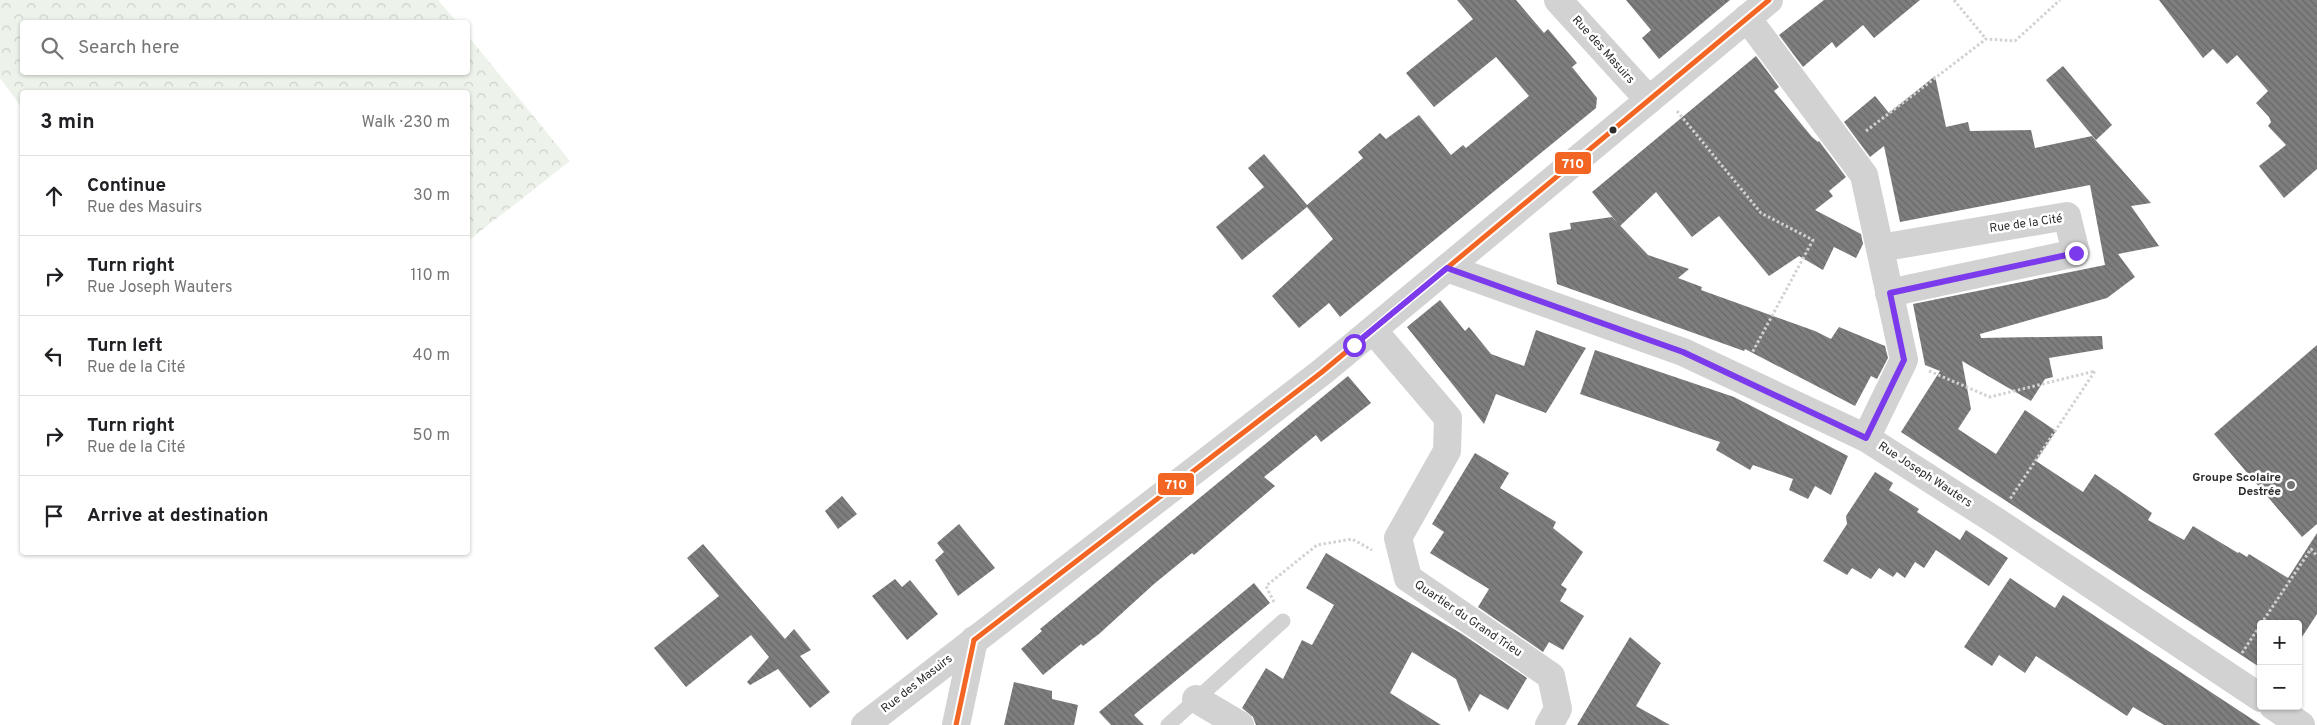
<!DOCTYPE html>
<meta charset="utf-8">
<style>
:root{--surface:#fff;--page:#f2f2f2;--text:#202124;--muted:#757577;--line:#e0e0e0}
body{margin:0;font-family:Overpass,sans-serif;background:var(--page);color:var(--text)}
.controls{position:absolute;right:15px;bottom:15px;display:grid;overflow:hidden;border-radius:5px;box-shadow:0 1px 4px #0004}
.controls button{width:45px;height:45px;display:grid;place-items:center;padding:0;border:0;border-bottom:1px solid var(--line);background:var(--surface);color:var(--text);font:25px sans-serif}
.stop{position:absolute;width:15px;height:15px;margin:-11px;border:4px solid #7c3aed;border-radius:50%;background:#fff}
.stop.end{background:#7c3aed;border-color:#fff;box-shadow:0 1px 5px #0008}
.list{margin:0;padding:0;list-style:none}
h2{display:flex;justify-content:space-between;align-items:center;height:65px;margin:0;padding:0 20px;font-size:21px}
h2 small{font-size:16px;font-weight:400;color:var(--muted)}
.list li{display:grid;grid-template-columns:32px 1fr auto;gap:15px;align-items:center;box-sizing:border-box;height:80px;padding:0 20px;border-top:1px solid var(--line)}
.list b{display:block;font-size:19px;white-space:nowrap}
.list p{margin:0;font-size:16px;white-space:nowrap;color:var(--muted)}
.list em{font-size:16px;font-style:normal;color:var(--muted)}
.icon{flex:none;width:28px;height:28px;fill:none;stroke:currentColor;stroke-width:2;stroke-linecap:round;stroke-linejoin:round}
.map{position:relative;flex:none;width:2317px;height:725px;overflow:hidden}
.search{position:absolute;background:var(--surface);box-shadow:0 1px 4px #0004;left:20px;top:20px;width:450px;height:55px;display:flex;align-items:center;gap:12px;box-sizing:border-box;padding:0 18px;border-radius:5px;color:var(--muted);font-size:19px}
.panel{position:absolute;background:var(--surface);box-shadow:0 1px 4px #0004;left:20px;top:90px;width:450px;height:465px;border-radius:5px}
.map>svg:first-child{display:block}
.forest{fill:url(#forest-crowns)}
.building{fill:url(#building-back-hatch)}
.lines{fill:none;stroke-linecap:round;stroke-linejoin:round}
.path{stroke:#d2d2d2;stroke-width:3;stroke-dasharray:2.5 2.5;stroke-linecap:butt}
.service{stroke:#d2d2d2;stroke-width:15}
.minor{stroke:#d2d2d2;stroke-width:28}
.bus-1-casing{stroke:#fff;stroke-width:9}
.bus-1{stroke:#f26522;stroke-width:5}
.route{stroke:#7c3aed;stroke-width:6}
.bus-dot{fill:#2d2d2d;stroke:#fff;stroke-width:2}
.poi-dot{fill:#767676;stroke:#fff;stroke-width:2}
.labels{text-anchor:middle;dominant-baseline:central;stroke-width:5;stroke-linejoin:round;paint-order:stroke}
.street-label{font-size:12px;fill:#2d2d2d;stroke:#fff}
.poi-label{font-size:12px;font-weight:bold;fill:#2d2d2d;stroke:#fff;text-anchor:end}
.line-badge{stroke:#fff;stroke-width:2}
.badge-label{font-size:14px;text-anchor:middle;font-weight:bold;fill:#fff}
</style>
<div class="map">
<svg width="2317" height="725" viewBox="0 0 2317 725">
<defs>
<pattern id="forest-crowns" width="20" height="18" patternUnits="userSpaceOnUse" patternTransform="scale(1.25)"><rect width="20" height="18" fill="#edf3eb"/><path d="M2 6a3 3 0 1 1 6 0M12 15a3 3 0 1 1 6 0" fill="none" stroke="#ccd1ca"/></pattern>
<pattern id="building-back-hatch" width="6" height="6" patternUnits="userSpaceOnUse" patternTransform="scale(1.25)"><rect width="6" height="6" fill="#7e7e7e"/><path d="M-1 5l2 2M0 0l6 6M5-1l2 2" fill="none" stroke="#686868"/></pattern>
</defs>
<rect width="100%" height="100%" fill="#fff"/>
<!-- forest -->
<path class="forest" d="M0 0H438L457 22H22V72H468V36L570 161 468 241V92H22V108L0 78Z"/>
<!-- building -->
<g class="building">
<path d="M1457 0H1516L1544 33 1548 29 1577 63 1572 67 1597 98 1596 108 1340 317 1329 303 1299 328 1272 296 1333 239 1307 207 1242 260 1216 227 1264 187 1248 168 1264 154 1307 205 1363 158 1358 152 1380 133 1386 139 1419 115 1451 155 1463 145 1466 148 1529 96 1496 57 1434 107 1406 73 1473 19Z"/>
<path d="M1626 0H1730L1659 59 1642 38 1651 30Z"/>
<path d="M1824 0H1920L1874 38 1863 25 1836 48 1832 42 1803 67 1779 35Z"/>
<path d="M2159 0H2317V169L2284 198 2259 166 2286 145 2268 126 2271 122 2269 117 2256 103 2268 91 2237 55 2227 64 2213 49 2203 58Z"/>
<path d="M1756 56 1779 87 1774 91 1812 137 1818 142 1819 141 1846 177 1829 191 1833 196 1815 210 1861 234 1863 244 1856 258 1834 247 1823 270 1799 256 1769 276 1719 216 1692 237 1656 192 1620 226 1592 192Z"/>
<path d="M2063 66 2112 125 2096 140 2046 80Z"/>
<path d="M1935 76 1946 127 1968 122 1970 131 2031 130 2035 148 2092 136 2151 203 2131 206 2159 246 2118 254 2135 277 2107 298 1980 334 1981 338 2102 336 2103 349 2049 358 2053 377 2045 379 2031 401 1962 361 1971 409 1958 429 1996 454 2025 410 2056 431 2036 461 2083 492 2095 474 2152 513 2148 520 2184 540 2193 526 2238 553 2239 552 2247 557 2249 554 2288 578 2317 533V614L2298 643V624H2261V668L1901 432 1940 371 1925 365 1913 304 2105 265 2090 185 1900 222 1884 146 1870 157 1844 122 1875 96 1889 113Z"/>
<path d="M1612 217 1648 255 1689 269 1678 278 1702 287 1701 290 1815 331 1831 339 1839 327 1885 346 1888 358 1877 379 1871 376 1855 406 1745 349 1744 351 1557 284 1549 233 1571 229 1570 223Z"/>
<path d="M1440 300 1465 331 1469 327 1491 354 1524 366 1536 330 1586 348 1546 413 1496 394 1484 424 1407 327Z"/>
<path d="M2317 345V524L2302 537 2214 434Z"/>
<path d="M1595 350 1734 397 1848 456 1831 495 1815 486 1808 499 1789 490 1793 479 1753 465 1750 470 1716 450 1720 442 1580 394Z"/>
<path d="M1348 376 1371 403 1321 442 1316 435 1264 477 1275 486 1194 555 1192 553 1154 584 1099 634 1083 646 1081 644 1043 675 1021 649 1042 631 1040 629Z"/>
<path d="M1475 453 1509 473 1500 488 1556 522 1553 528 1583 552 1561 585 1567 589 1560 601 1584 616 1563 650 1549 642 1543 652 1478 607 1489 589 1430 553 1444 532 1432 524Z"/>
<path d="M1875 472 1893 483 1889 490 1919 509 1917 512 1960 540 1966 530 2008 558 1989 586 1936 550 1924 568 1915 562 1905 578 1897 572 1893 577 1879 568 1871 579 1852 568 1847 575 1823 561 1847 524 1846 516Z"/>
<path d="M842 496 857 514 838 529 825 511Z"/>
<path d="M959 524 995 568 958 596 935 560 944 552 937 543Z"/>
<path d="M703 544 785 639 794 629 811 650 800 656 830 692 810 708 778 669 750 685 747 682 769 657 751 635 686 687 654 648 719 596 687 558Z"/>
<path d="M1326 553 1462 634 1527 678 1508 710 1480 694 1469 712 1456 679 1412 652 1390 693 1441 725H1256L1253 717 1242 708 1266 668 1283 679 1302 640 1312 645 1334 605 1306 588Z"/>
<path d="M2010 578 2055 608 2063 595 2261 725H2164L2133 707 2127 716 2036 656 2025 673 1999 655 1992 666 1964 647Z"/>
<path d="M895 579 902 587 910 580 938 614 907 640 872 596Z"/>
<path d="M1254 583 1270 603 1134 715 1144 725H1111L1099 712Z"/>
<path d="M1630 637 1661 663 1636 706 1670 725H1577Z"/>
<path d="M1014 682 1052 691V699L1078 705 1074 725H1004Z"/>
</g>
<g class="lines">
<!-- path -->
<g class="path">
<path d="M1954 0 1986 39"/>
<path d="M1677 111 1761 213 1813 240 1752 353"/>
<path d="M1866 131 1986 39 2015 41 2060 0"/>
<path d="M1929 371 1990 397 2095 371 2010 499"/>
<path d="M1274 602 1266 586 1317 545 1352 539 1372 550"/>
<path d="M2261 624 2311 549 2317 556"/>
<path d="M2242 653 2261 624"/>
</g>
<!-- service -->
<path class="service" d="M1168 725 1283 621"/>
<!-- minor -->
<g class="minor">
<path d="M1558 0 1649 100"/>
<path d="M1747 18 1864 175 1904 360 1866 438"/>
<path d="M1880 248 2067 216 2076 253 1889 293"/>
<path d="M1447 268 1683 352 1866 438 1996 521 2261 698"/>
<path d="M1373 330 1448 418 1447 451 1398 538 1408 578 1551 676 1558 709 1549 725"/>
<path d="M1196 699 1240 725"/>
<path d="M2273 706 2301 725"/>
<path d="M865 725 1322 372 1769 0"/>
<path d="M956 725 974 640"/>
</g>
<defs>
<g id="bus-1">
<path d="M974 640 1322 372 1769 0"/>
<path d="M956 725 974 640"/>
</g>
</defs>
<!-- bus-1 casing -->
<use href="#bus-1" class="bus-1-casing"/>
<!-- bus-1 -->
<use href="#bus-1" class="bus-1"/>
</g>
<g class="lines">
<!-- route -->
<path class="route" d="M1354 345 1447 268 1683 352 1866 438 1904 360 1890 293 2076 253"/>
</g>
<!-- markers -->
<circle class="bus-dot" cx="1613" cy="130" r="4.5"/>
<circle class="poi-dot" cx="2291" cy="485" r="5"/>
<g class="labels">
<!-- street labels -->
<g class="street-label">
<text transform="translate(1603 50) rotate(48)">Rue des Masuirs</text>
<text transform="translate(2026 224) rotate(-8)">Rue de la Cité</text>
<text transform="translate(1925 475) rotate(33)">Rue Joseph Wauters</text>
<text transform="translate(1468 619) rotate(34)">Quartier du Grand Trieu</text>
<text transform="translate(917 684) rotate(-38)">Rue des Masuirs</text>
</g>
<!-- poi labels -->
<g class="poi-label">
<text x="2281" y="478">Groupe Scolaire<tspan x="2281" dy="14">Destrée</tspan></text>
</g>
</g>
<g class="line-badge">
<rect x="1554" y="151" width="38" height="24" rx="5" fill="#f26522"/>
<rect x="1157" y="472" width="38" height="24" rx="5" fill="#f26522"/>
</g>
<g class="badge-label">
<text x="1573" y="168">710</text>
<text x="1176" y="489">710</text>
</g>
</svg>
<div class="controls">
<button>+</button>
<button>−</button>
</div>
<div class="stop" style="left:1354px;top:345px"></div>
<div class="stop end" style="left:2076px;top:253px"></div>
<div class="search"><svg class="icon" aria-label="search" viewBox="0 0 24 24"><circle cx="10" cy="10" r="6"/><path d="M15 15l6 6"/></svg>Search here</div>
<section class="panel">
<h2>3 min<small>Walk · 230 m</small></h2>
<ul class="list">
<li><svg class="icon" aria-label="ahead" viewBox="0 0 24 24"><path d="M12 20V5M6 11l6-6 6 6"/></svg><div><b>Continue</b><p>Rue des Masuirs</p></div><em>30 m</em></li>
<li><svg class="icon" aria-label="right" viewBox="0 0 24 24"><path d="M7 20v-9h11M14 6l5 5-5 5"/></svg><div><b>Turn right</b><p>Rue Joseph Wauters</p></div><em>110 m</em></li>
<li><svg class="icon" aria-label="left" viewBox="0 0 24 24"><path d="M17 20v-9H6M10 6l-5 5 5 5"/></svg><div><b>Turn left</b><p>Rue de la Cité</p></div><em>40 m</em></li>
<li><svg class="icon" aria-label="right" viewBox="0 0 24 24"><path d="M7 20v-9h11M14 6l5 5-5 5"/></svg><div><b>Turn right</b><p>Rue de la Cité</p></div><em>50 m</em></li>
<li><svg class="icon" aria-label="arrive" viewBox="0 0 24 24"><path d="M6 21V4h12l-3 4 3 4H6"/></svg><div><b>Arrive at destination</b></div></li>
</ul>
</section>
</div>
